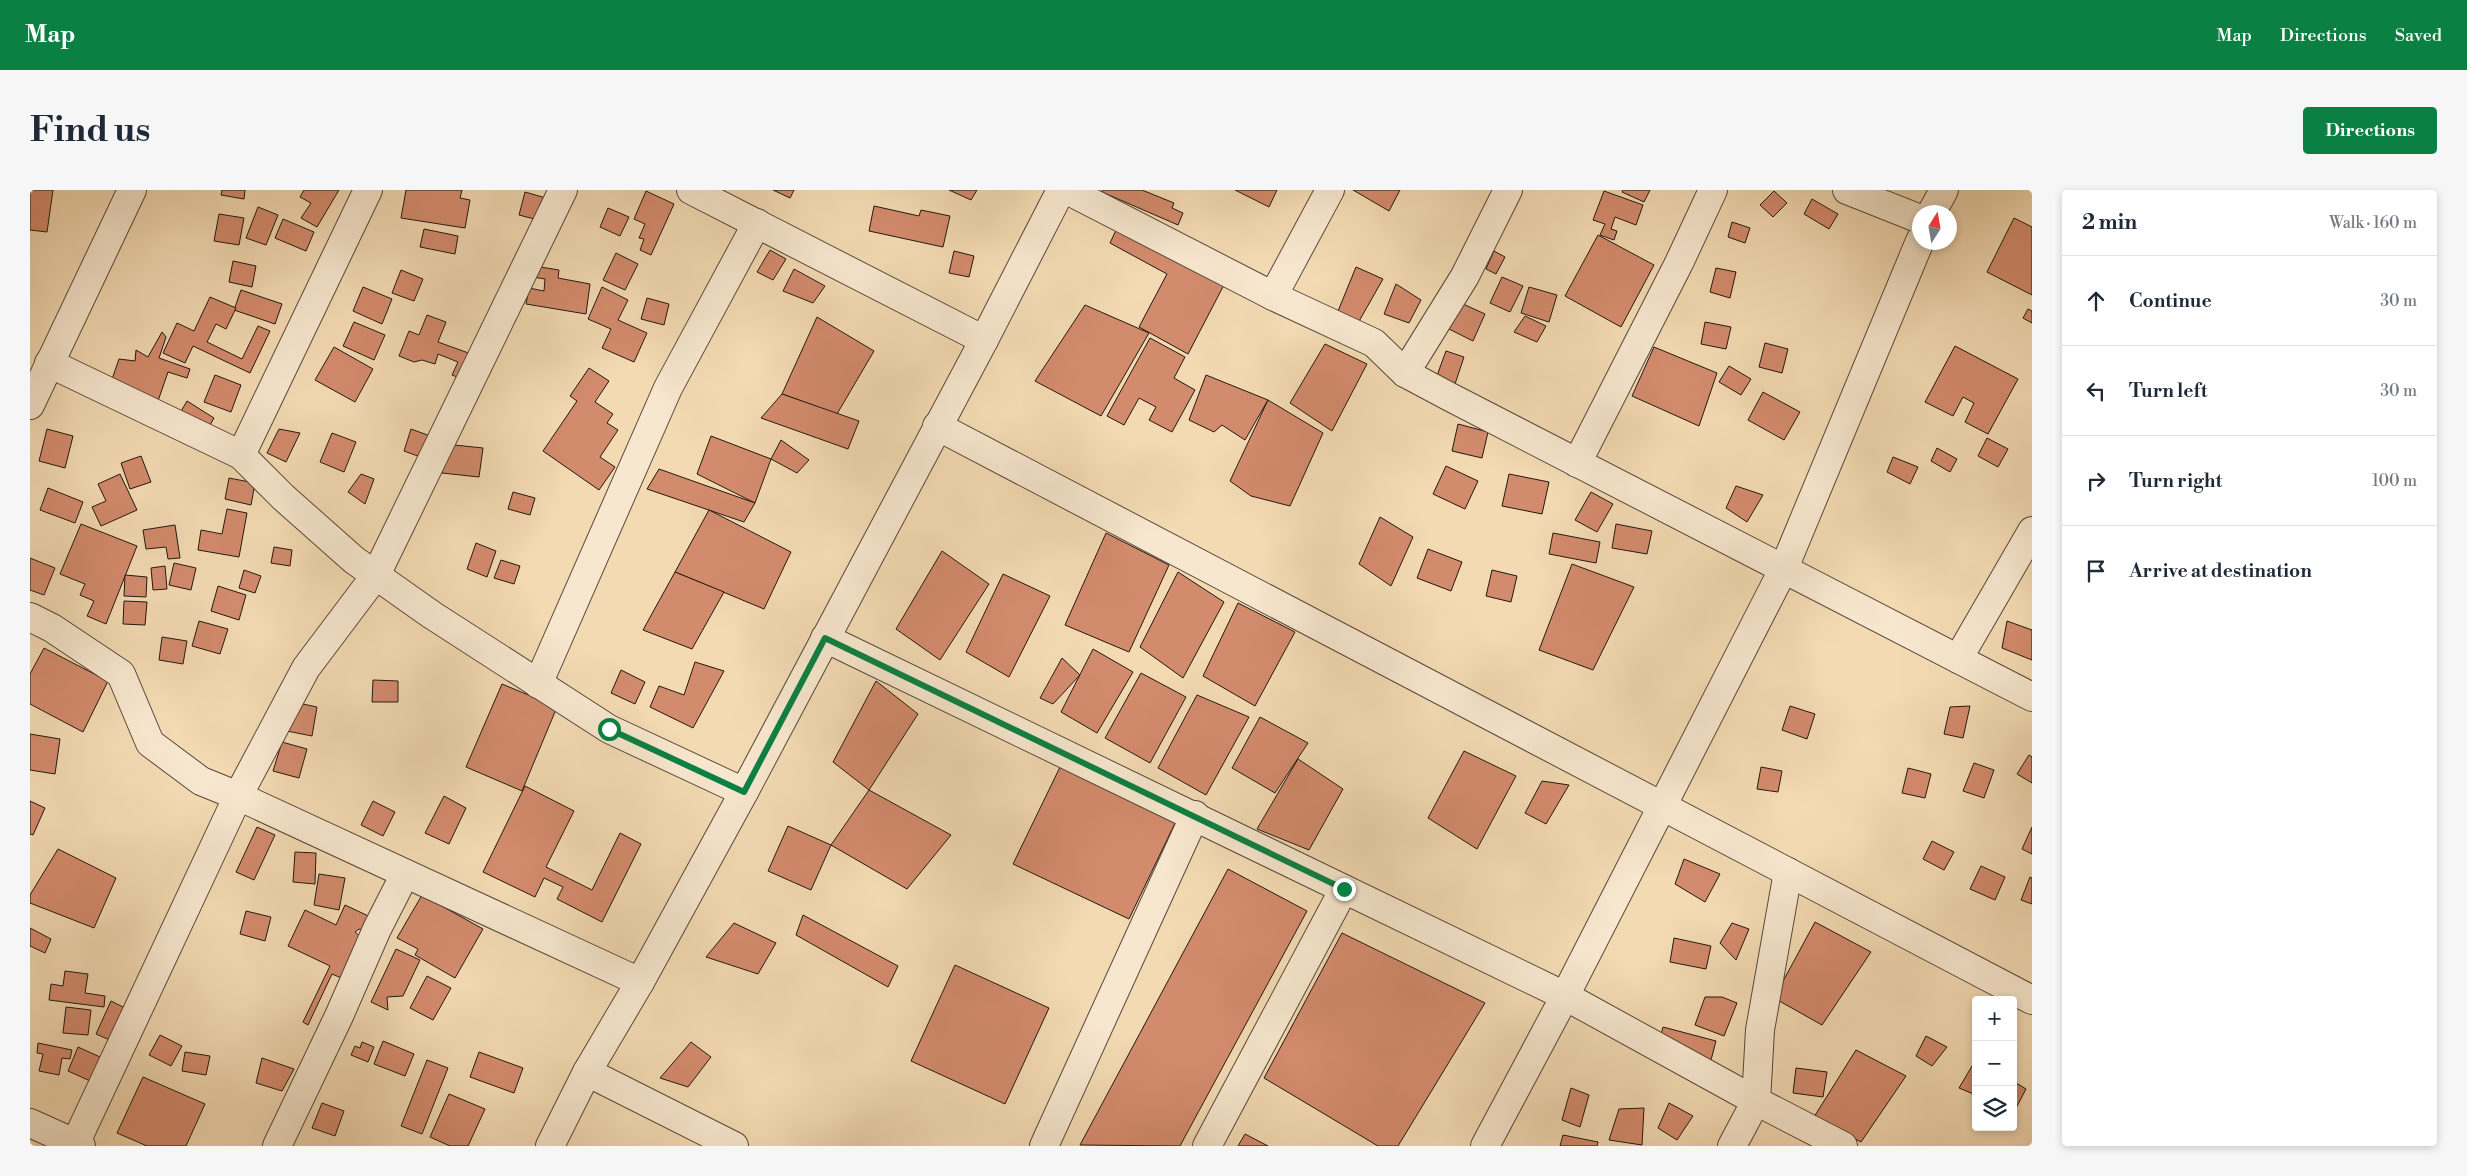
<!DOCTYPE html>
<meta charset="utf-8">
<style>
:root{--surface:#fff;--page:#f6f6f7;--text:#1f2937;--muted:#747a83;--line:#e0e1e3;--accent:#0b8043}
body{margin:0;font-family:"Libre Bodoni",serif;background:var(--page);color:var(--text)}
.controls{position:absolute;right:15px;bottom:15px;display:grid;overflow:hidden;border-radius:5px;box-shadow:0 2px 8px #0003}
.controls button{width:45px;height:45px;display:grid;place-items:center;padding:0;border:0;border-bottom:1px solid var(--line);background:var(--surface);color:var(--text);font:25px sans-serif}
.compass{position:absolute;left:1882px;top:15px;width:45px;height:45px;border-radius:50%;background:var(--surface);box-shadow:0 2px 8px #0003;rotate:11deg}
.stop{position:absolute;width:15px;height:15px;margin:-11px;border:4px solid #0b8043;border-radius:50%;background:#fff}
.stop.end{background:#0b8043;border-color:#fff;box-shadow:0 1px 5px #0008}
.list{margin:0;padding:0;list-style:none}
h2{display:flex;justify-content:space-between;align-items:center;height:65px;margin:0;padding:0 20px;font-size:21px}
h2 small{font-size:16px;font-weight:400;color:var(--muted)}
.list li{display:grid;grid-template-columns:32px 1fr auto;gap:15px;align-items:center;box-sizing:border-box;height:90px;padding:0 20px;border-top:1px solid var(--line)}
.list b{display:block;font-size:19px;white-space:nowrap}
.list em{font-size:16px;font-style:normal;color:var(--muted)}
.icon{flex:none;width:28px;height:28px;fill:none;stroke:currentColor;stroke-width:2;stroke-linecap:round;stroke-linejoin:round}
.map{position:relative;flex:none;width:2002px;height:956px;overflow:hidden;border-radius:5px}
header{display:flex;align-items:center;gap:30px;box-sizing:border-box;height:70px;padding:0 25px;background:var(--accent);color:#fff}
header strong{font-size:24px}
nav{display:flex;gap:28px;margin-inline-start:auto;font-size:18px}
.intro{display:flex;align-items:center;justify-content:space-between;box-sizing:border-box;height:120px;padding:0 30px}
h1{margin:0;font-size:35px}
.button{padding:12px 22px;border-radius:5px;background:var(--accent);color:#fff;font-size:18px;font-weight:700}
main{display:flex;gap:30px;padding:0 30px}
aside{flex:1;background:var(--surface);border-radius:5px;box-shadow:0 2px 8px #0003}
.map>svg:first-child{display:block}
.building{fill:#d38b6d;stroke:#231810}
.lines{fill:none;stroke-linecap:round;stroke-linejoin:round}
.minor-casing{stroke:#574839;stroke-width:30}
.minor{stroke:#f7e7ce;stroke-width:28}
.route{stroke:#0b8043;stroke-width:6}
</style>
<header>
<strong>Map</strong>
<nav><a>Map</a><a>Directions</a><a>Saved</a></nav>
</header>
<div class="intro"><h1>Find us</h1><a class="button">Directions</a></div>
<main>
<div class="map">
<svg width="2002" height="956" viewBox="0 0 2002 956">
<rect width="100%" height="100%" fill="#f3dab3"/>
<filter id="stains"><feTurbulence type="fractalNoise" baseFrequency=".004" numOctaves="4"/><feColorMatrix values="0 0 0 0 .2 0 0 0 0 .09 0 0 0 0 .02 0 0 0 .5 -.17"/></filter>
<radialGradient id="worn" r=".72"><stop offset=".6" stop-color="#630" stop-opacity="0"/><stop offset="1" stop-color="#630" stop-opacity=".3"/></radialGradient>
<!-- building -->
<g class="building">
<path d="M0 0H23L17 42 0 40Z"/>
<path d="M192 0H215L214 9 191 5Z"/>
<path d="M274 0H309L287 37 271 28 281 13 270 7Z"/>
<path d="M376 0H432L430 8 440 10 435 38 371 28Z"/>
<path d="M743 0H764L760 8Z"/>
<path d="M919 0H947L941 10Z"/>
<path d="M1073 0H1112L1144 13 1142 18 1153 23 1148 35 1072 2Z"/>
<path d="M1205 0H1247L1239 17Z"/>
<path d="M1323 0H1370L1359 21Z"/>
<path d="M1593 0H1620L1614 12 1592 2Z"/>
<path d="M616 1 644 14 621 65 610 60 614 49 609 48 615 34 604 29Z"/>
<path d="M1574 1 1613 15 1606 35 1585 27 1581 39 1587 41 1584 50 1570 45 1575 34 1563 30Z"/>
<path d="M1744 1 1757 13 1743 27 1730 15Z"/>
<path d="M495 2 519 9 512 31 489 25Z"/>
<path d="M1782 9 1808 24 1799 39 1774 24Z"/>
<path d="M844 16 889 26 891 20 920 26 913 57 839 41Z"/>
<path d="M228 17 248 25 236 55 216 48Z"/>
<path d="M578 18 599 27 590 46 570 37Z"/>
<path d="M189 24 214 28 209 55 184 51Z"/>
<path d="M1984 28 2002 37V105L1957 82Z"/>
<path d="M253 29 284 42 276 61 245 48Z"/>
<path d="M1702 32 1720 38 1715 53 1698 47Z"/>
<path d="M1088 36 1196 91 1158 164 1109 137 1137 84 1080 53Z"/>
<path d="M394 39 428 46 425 64 390 57Z"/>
<path d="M1568 45 1624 75 1591 137 1535 106Z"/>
<path d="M740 60 756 69 743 90 727 82Z"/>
<path d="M924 61 944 66 939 87 919 83Z"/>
<path d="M1464 61 1475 67 1466 84 1456 79Z"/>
<path d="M586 63 608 74 595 100 573 90Z"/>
<path d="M203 71 226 76 222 97 199 92Z"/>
<path d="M504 76 529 80 528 88 560 94 556 124 496 114 499 98 514 101 515 89 503 87Z"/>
<path d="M1326 77 1353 89 1328 133 1306 126Z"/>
<path d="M1686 78 1706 82 1700 108 1680 102Z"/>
<path d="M764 79 795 96 783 113 753 101Z"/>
<path d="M371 80 393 89 384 111 362 103Z"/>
<path d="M1472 87 1493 96 1480 122 1460 113Z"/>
<path d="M1366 94 1391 110 1379 133 1354 124Z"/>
<path d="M333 97 362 109 352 134 323 121Z"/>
<path d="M572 97 598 110 588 130 617 143 604 172 572 158 581 139 558 129Z"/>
<path d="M1499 97 1527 105 1519 132 1491 123Z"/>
<path d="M211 100 252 114 245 134 204 120Z"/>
<path d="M180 107 206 118 196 139 186 134 177 152 212 169 228 136 240 141 220 183 163 156 155 173 133 163 147 133 164 141Z"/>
<path d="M617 108 639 114 634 135 611 129Z"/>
<path d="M1431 113 1455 124 1443 151 1419 139Z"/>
<path d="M1055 115 1119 143 1071 226 1005 191Z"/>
<path d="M1998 119 2002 121V133L1993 128Z"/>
<path d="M397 125 416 132 408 152 444 165 435 190 422 185 428 172 408 164 405 174 392 170 384 172 369 166 379 141 389 145Z"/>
<path d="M1495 126 1516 136 1507 152 1484 142Z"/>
<path d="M787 127 844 161 807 224 752 204Z"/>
<path d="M324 132 355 145 344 170 313 156Z"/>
<path d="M1675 132 1701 137 1696 159 1671 154Z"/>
<path d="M132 142 136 147 129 168 160 179 157 188 138 182 128 211 80 195 89 169 105 171 106 160 118 167Z"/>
<path d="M1120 148 1155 167 1144 188 1165 200 1142 242 1119 230 1126 217 1109 208 1094 235 1077 226Z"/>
<path d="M1735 153 1758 159 1752 183 1729 177Z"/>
<path d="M1295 154 1337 174 1302 241 1260 213Z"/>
<path d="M1925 156 1988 189 1958 244 1935 232 1944 213 1933 207 1923 226 1895 212Z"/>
<path d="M304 157 343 179 325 212 285 190Z"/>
<path d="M1624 157 1687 183 1669 236 1602 206Z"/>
<path d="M1416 161 1434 167 1424 197 1405 191Z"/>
<path d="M1699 176 1721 189 1711 205 1689 192Z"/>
<path d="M559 178 579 191 565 212 583 224 577 233 588 240 570 267 585 277 569 300 513 261 547 211 540 206Z"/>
<path d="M185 185 211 195 201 222 174 212Z"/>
<path d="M1176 185 1238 210 1215 250 1192 235 1184 242 1159 230Z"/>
<path d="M1733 202 1770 222 1754 250 1718 230Z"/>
<path d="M752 204 829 231 818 259 731 228Z"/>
<path d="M1238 210 1293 243 1260 316 1221 306 1200 291Z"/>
<path d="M157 211 184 228 175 244 147 228Z"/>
<path d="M1428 234 1458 242 1452 268 1422 261Z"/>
<path d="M17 239 43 246 35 278 9 271Z"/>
<path d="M249 239 270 243 256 272 237 263Z"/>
<path d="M381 239 403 247 396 269 374 261Z"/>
<path d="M302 243 326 252 314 282 290 272Z"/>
<path d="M681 246 741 269 725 313 667 284Z"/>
<path d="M1957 248 1978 259 1968 277 1948 266Z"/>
<path d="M751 250 779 270 767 283 741 269Z"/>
<path d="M415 254 453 258 449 287 412 283Z"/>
<path d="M1907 258 1927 269 1920 282 1901 271Z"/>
<path d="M111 266 121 292 100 299 91 273Z"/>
<path d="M1863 267 1888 277 1880 294 1857 282Z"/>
<path d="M1416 276 1448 291 1435 319 1403 304Z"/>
<path d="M629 279 725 313 714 332 617 299Z"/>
<path d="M90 284 107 320 71 336 62 317 76 311 68 294Z"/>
<path d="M331 284 344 289 335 314 318 302Z"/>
<path d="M1479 284 1519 292 1512 324 1472 316Z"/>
<path d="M199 288 225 293 221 315 195 309Z"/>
<path d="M1706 296 1733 305 1717 332 1696 318Z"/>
<path d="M18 298 53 312 45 333 10 320Z"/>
<path d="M483 302 505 308 500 325 478 319Z"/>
<path d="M1561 302 1583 314 1567 342 1545 330Z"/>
<path d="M197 319 217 323 209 367 168 360 171 340 192 344Z"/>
<path d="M679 320 761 362 734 419 645 382Z"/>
<path d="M1350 327 1383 347 1361 396 1329 374Z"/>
<path d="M51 334 107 356 76 434 57 426 64 411 50 405 55 394 30 384Z"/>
<path d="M1586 334 1622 341 1617 364 1582 358Z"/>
<path d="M145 335 150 368 138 369 136 357 116 359 113 340Z"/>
<path d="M1076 343 1139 375 1099 462 1035 435Z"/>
<path d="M1523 343 1570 352 1566 373 1519 364Z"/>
<path d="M446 353 466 361 457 387 437 379Z"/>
<path d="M244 357 262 360 260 376 241 373Z"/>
<path d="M1398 359 1432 372 1421 401 1387 388Z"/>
<path d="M912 361 959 394 910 470 866 439Z"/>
<path d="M0 368 25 378 14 405 0 400Z"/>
<path d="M471 370 490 376 484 394 464 388Z"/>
<path d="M144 373 166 378 161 400 139 395Z"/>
<path d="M1542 374 1604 397 1563 480 1509 460Z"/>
<path d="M135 376 137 399 123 400 121 378Z"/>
<path d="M214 380 231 386 225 403 209 398Z"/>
<path d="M1462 380 1487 386 1481 412 1456 406Z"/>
<path d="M645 382 694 402 662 459 613 440Z"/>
<path d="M1148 382 1194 412 1153 488 1110 457Z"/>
<path d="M973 384 1020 406 979 487 936 462Z"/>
<path d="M95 385 117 387 116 407 94 406Z"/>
<path d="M188 396 216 405 209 430 181 421Z"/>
<path d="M94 411 117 412 115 435 93 434Z"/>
<path d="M1208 413 1265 442 1225 516 1173 486Z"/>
<path d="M169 431 198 439 190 464 162 456Z"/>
<path d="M1977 431 2002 440V470L1972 458Z"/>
<path d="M132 447 157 451 153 474 129 470Z"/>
<path d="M14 458 78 491 53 542 0 514V484Z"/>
<path d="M1063 459 1103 482 1067 543 1031 522Z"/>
<path d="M1032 468 1050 485 1023 514 1010 508Z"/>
<path d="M665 472 694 481 663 538 620 517 629 496 654 505Z"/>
<path d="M591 480 615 492 605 514 581 503Z"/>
<path d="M1111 483 1156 507 1120 573 1075 548Z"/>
<path d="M343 490 368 491V512H342Z"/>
<path d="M846 491 888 524 839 600 803 572Z"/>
<path d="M472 494 527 517 492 601 436 577Z"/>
<path d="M1167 505 1219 527 1176 605 1128 578Z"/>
<path d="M263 512 287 517 282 546 257 541Z"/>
<path d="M1760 516 1785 524 1777 549 1752 540Z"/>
<path d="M1940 516 1933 548 1914 544 1920 517Z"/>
<path d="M1230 527 1278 553 1245 603 1202 578Z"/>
<path d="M0 544 30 549 25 584 0 580Z"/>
<path d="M252 552 277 559 269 588 243 581Z"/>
<path d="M1434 561 1486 586 1447 659 1398 628Z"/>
<path d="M1999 565 2002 567V593L1987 584Z"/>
<path d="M1268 569 1313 599 1279 660 1227 639Z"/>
<path d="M1944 573 1964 580 1954 608 1933 601Z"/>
<path d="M1031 575 1146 631 1099 729 983 674Z"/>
<path d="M1731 577 1752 581 1748 602 1727 599Z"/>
<path d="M1878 578 1901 584 1895 608 1872 603Z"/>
<path d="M1512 591 1539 595 1516 634 1495 623Z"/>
<path d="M495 596 544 621 516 677 562 700 590 643 611 654 572 732 527 709 533 697 514 688 505 707 453 682Z"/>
<path d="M839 600 921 645 877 699 801 655Z"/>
<path d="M414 606 436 618 419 654 395 643Z"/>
<path d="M0 611 15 618 3 645 0 644Z"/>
<path d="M343 611 365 622 353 646 331 635Z"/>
<path d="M758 636 801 655 781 700 738 681Z"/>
<path d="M227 637 245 645 224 690 206 682Z"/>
<path d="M2002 637V664L1992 659Z"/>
<path d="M1902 651 1924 662 1914 680 1893 669Z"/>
<path d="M28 659 86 688 64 738 0 713V705Z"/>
<path d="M265 662 286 663 285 694 263 692Z"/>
<path d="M1654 669 1690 684 1675 712 1645 694Z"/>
<path d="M1951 676 1975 687 1965 710 1940 699Z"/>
<path d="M1198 679 1277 721 1150 956 1050 955Z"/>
<path d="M289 684 315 688 309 720 284 715Z"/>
<path d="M2000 687 2002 688V714L1991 710Z"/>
<path d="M392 705 453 739 425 788 385 765 388 759 367 748Z"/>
<path d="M315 715 349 731 342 745 329 739 325 742 334 750 316 790 302 784 278 835 273 832 300 776 258 756 275 720 306 735Z"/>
<path d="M216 721 241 727 235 751 210 744Z"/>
<path d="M773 725 868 776 858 797 766 745Z"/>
<path d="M1785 732 1841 762 1792 835 1744 808Z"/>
<path d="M704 733 746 753 728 784 676 767Z"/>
<path d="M1702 733 1719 739 1706 770 1690 753Z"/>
<path d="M0 738 21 749 15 763 0 756Z"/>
<path d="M1312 743 1455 813 1368 956H1348L1234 888Z"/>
<path d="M1644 748 1681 756 1676 779 1640 772Z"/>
<path d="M366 759 390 770 373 806 357 807 358 820 341 812Z"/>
<path d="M925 775 1019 818 975 914 881 871Z"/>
<path d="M35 781 58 784 55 803 75 806 74 817 19 810 21 794 33 796Z"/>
<path d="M397 786 421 798 403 830 380 818Z"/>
<path d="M1675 807H1692L1707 813 1694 846 1665 835Z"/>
<path d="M81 811 97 819 82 851 66 844Z"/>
<path d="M36 817 61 820 58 845 33 843Z"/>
<path d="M1633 837 1686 851 1681 870 1628 856Z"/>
<path d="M130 845 152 856 141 876 119 865Z"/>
<path d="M1896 846 1917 857 1902 876 1886 866Z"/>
<path d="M353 851 384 864 375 886 344 874Z"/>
<path d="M332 852 344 857 338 872 321 865 325 856 330 858Z"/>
<path d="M661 852 681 867 658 897 630 888Z"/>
<path d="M8 853 42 860 40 869 32 868 29 885 9 881 13 864 7 863Z"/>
<path d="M48 857 79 871 69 895 38 881Z"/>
<path d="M1826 860 1876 886 1831 952 1784 927Z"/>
<path d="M155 862 180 866 176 885 152 881Z"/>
<path d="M449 862 493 878 484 903 440 887Z"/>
<path d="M232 868 264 879 252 901 226 893Z"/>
<path d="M397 870 418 878 392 944 371 936Z"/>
<path d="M1945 871 1946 872V905L1929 898Z"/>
<path d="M1766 878 1797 882 1793 907 1763 903Z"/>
<path d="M113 887 175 914 156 956H117L87 943Z"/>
<path d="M1983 891 1996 899 1986 918 1983 917Z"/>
<path d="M1541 898 1559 905 1550 937 1532 930Z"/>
<path d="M419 904 455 919 438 956H420L400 947Z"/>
<path d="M292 913 314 921 305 946 282 938Z"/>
<path d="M1639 913 1663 926 1647 950 1628 938Z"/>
<path d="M1614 918 1612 955 1579 950 1589 919Z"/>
<path d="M1215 944 1238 956H1208Z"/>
<path d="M1533 945 1568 952 1567 956H1530Z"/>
</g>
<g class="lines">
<defs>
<g id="minor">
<path d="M661 0 954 150"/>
<path d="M1037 0 1243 106 1344 153 1375 183 1420 207 2002 507"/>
<path d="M1817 0 1890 29"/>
<path d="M1902 22 1914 0"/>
<path d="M1243 106 1300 0"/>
<path d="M19 173 211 265 253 307 324 370 402 425 579 539 714 602"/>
<path d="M1375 183 1435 86 1478 0"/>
<path d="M0 215 102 0"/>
<path d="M907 236 2002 810"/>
<path d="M211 265 338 0"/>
<path d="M1547 273 1649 73 1683 0"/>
<path d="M0 427 22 438 91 484 120 553 171 591 208 606 610 792"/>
<path d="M795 448 1535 806 1726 911 1813 956"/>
<path d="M1928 469 2002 341"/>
<path d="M508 494 638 198 727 33"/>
<path d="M557 882 704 956"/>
<path d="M0 933 51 956"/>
<path d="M45 954 208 606 276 478 346 385 533 0"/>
<path d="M247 956 309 826 347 739 375 684"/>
<path d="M520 956 557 882 610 792 714 602 954 150 1031 0"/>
<path d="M1014 956 1165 625"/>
<path d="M1177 956 1314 699"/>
<path d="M1455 956 1535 806 1754 378 1890 51"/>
<path d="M1702 956 1726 911 1730 840 1758 682"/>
</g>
</defs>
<!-- minor casing -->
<use href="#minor" class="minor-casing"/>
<!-- minor -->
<use href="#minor" class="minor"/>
</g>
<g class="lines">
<!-- route -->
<path class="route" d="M579 539 714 602 795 448 1314 699"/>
</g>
<rect width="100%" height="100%" filter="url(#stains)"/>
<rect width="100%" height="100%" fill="url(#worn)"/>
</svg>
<div class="controls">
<button>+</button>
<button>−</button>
<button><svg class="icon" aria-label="layers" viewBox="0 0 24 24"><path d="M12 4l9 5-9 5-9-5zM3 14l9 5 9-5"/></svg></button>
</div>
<svg class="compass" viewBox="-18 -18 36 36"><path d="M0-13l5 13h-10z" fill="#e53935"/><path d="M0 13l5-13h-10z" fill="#747a83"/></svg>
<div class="stop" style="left:579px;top:539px"></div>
<div class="stop end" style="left:1314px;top:699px"></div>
</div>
<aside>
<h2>2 min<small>Walk · 160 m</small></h2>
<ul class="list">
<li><svg class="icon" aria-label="ahead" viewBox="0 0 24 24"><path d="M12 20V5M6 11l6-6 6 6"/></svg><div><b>Continue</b></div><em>30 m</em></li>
<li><svg class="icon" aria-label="left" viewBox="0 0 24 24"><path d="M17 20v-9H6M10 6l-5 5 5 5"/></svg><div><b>Turn left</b></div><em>30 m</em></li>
<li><svg class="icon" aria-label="right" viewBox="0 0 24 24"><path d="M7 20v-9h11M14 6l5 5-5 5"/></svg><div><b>Turn right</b></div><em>100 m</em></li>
<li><svg class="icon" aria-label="arrive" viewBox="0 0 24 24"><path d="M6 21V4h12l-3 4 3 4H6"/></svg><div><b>Arrive at destination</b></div></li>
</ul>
</aside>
</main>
